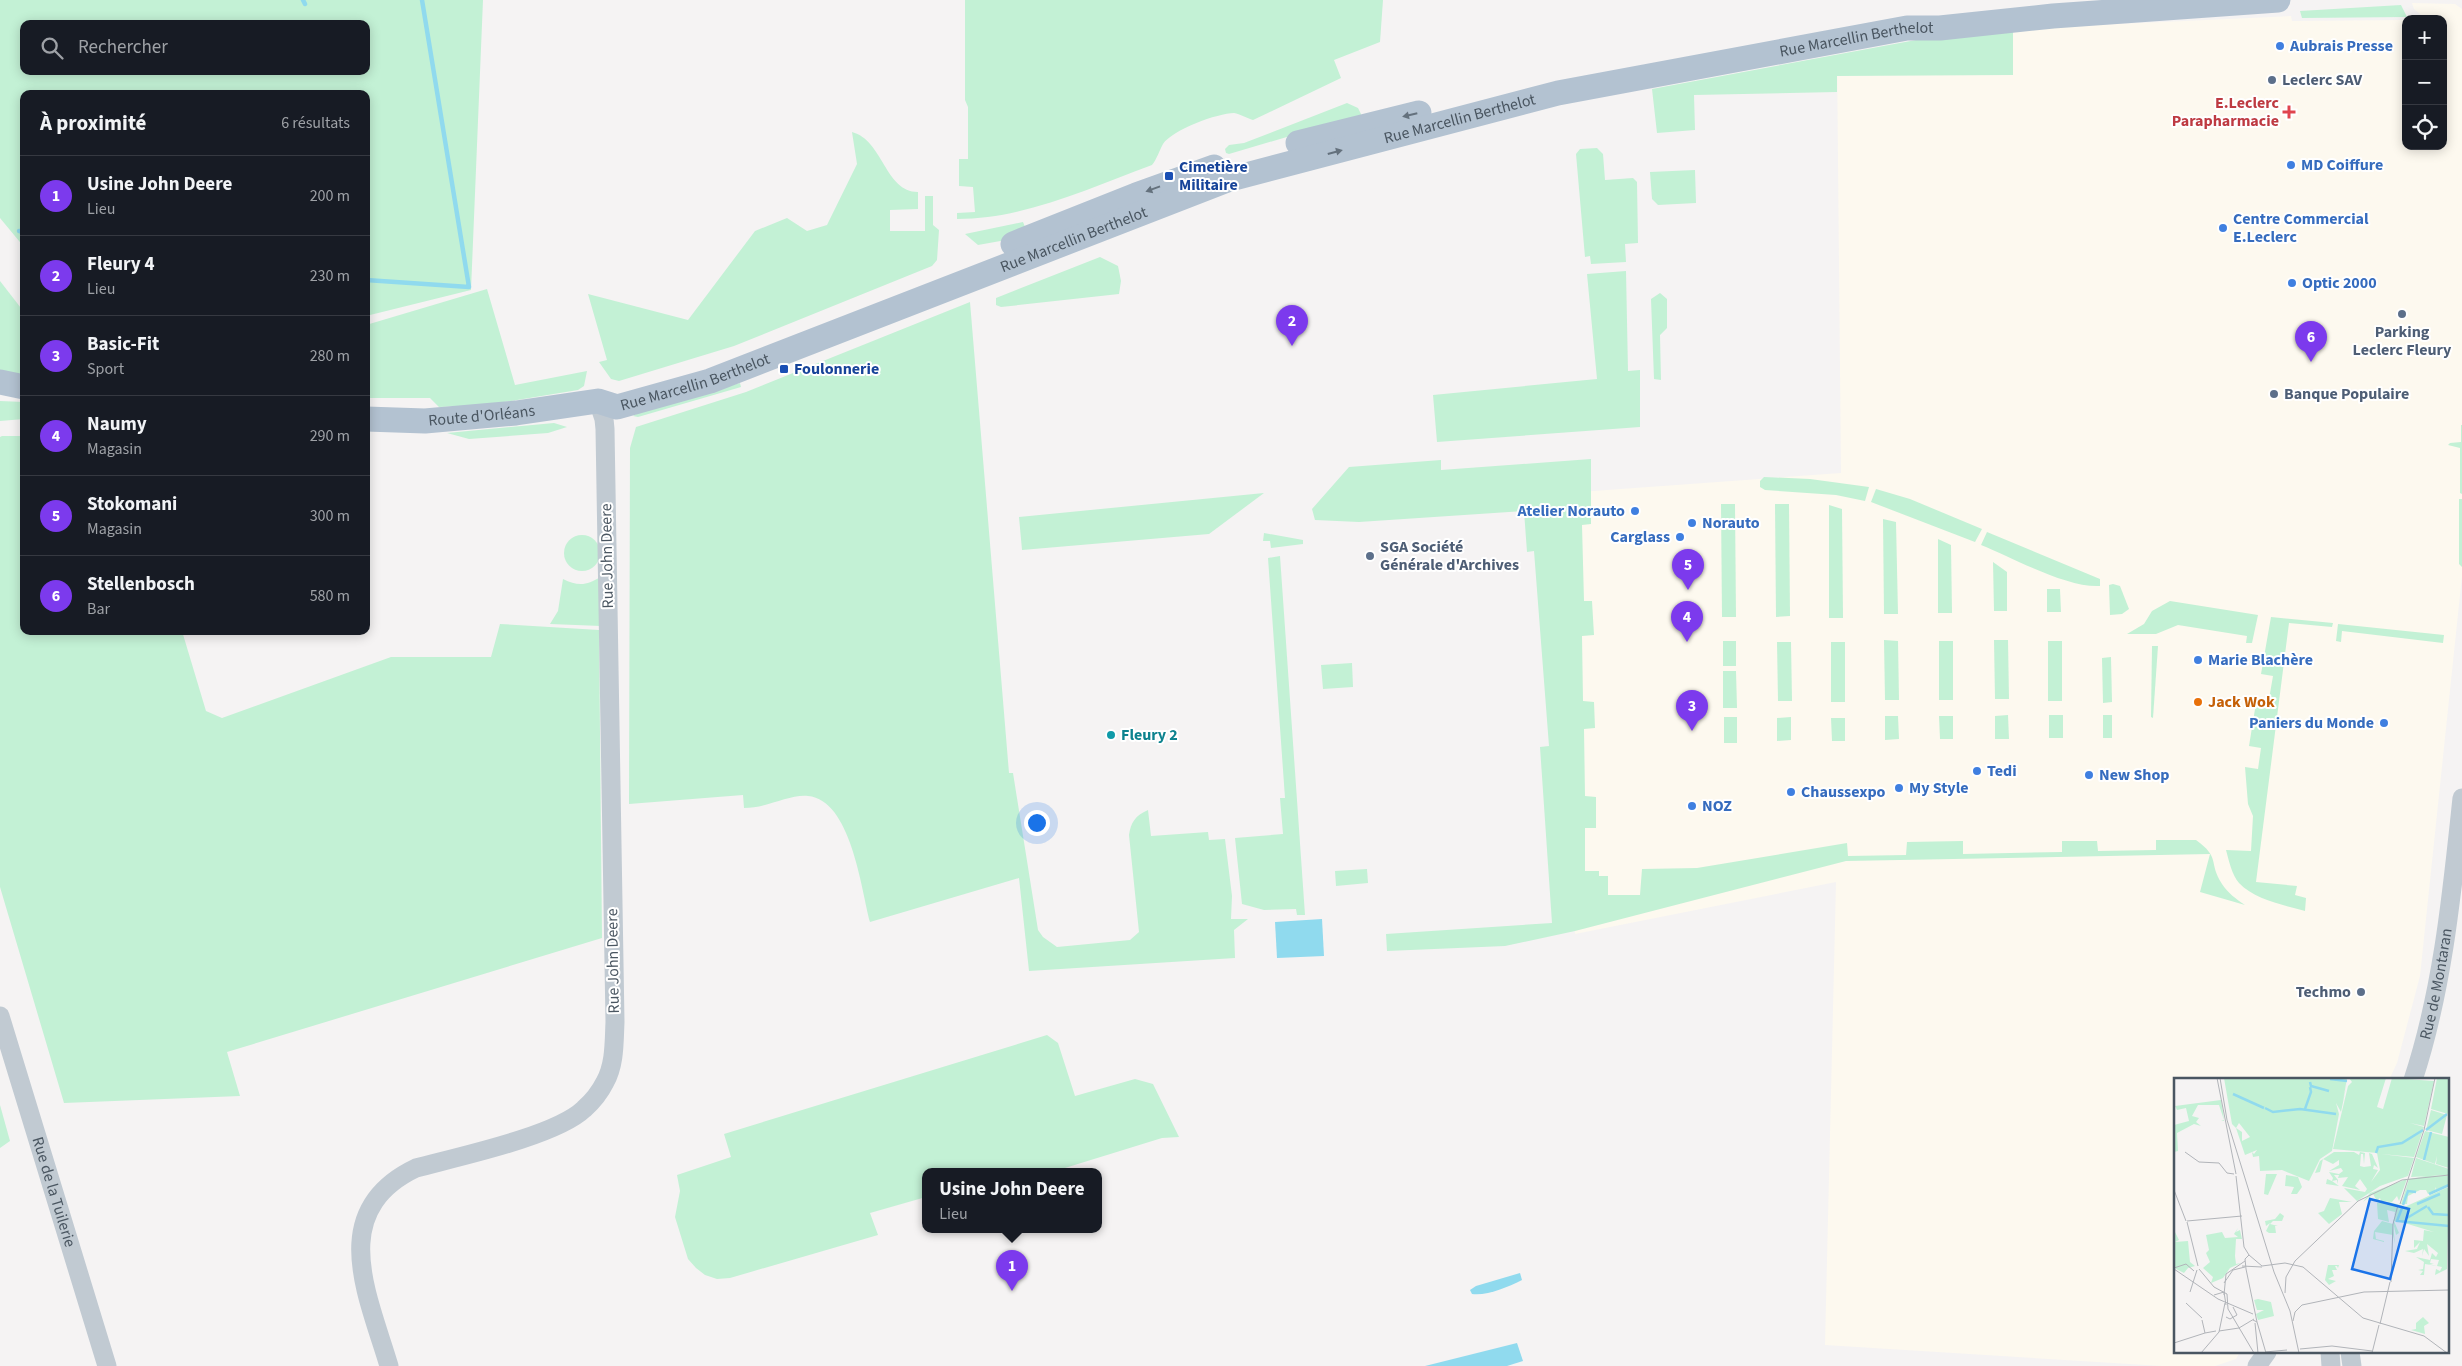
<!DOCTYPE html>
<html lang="fr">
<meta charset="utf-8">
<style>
:root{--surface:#171b24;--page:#242831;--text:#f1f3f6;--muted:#9ea1a6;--line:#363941;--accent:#7c3aed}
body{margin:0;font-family:"Source Sans 3",sans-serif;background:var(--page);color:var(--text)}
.controls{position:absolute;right:15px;top:15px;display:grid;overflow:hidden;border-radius:10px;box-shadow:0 2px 12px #0003}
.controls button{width:45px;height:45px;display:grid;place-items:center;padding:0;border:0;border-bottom:1px solid var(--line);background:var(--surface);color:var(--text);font:25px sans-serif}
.you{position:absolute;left:1036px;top:822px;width:18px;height:18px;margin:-12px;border:4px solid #fff;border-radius:50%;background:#1a73e8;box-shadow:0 0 0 8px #1a73e833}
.badge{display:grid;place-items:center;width:32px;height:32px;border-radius:50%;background:var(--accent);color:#fff;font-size:16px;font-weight:700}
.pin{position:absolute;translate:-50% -41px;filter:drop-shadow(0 1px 2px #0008)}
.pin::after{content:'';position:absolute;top:26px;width:18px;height:15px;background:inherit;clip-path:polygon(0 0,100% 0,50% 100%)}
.popup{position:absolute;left:922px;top:1168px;width:180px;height:65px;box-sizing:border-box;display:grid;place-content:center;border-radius:10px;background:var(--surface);filter:drop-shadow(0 1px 4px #0005);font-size:16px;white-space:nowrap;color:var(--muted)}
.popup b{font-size:19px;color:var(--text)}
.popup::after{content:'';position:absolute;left:50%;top:100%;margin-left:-10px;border:10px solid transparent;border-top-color:var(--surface)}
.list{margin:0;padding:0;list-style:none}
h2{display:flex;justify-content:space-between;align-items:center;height:65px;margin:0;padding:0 20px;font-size:21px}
h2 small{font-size:16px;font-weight:400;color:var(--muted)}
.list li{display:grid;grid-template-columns:32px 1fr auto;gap:15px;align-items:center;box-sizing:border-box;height:80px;padding:0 20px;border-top:1px solid var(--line)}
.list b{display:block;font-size:19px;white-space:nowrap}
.list p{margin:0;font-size:16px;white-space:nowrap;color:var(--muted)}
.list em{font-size:16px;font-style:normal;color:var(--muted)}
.icon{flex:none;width:28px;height:28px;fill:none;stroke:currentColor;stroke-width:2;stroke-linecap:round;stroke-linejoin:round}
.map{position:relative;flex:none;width:2462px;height:1366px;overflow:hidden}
.search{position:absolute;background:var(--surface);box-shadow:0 2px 12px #0003;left:20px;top:20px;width:350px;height:55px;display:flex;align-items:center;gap:12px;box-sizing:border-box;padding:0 18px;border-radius:10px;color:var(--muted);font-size:19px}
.panel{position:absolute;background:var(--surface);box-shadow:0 2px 12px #0003;left:20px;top:90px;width:350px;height:545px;border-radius:10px}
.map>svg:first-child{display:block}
.commercial{fill:#fdf9ef}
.green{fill:#c3f1d5;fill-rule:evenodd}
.water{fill:#90daee}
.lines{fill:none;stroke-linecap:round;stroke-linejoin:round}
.stream{stroke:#90daee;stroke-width:4.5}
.minor{stroke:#c1cad2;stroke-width:19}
.major{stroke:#b3c2d1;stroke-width:25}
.oneway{fill:#64717d}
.shop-dot{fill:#3f7fe0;stroke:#fff;stroke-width:2}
.service-dot{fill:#5c6f8a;stroke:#fff;stroke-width:2}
.health-dot{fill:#e0444e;stroke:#fff;stroke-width:2}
.transit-dot{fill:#1a4fb4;stroke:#fff;stroke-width:2}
.food-dot{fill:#e8710a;stroke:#fff;stroke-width:2}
.culture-dot{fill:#0f9aa8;stroke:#fff;stroke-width:2}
.labels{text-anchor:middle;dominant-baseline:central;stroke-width:4;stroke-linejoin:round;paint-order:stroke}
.street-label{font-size:16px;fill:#4a5661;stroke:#fff}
.shop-label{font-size:16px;font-weight:bold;fill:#366cbe;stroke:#fff;text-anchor:start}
.service-label{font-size:16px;font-weight:bold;fill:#4e5e75;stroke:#fff;text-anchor:start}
.health-label{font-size:16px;font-weight:bold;fill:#be3a42;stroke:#fff;text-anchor:end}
.transit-label{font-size:16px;font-weight:bold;fill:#164399;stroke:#fff;text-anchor:start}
.food-label{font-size:16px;font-weight:bold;fill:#c56008;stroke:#fff;text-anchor:start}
.culture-label{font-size:16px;font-weight:bold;fill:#0d838f;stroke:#fff;text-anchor:start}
.inset-river{fill:none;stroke:#90daee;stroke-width:2.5}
.inset-road{fill:none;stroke:#b1b4b9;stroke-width:1}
.view{fill:#1a73e8;fill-opacity:0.15;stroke:#1a73e8;stroke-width:2.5}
.inset-edge{fill:none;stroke:#4a5661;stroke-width:2.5}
</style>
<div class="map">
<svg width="2462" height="1366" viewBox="0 0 2462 1366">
<rect width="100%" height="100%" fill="#f5f3f3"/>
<!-- commercial -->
<path class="commercial" d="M2412 3 2455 4 2462 9V576L2420 976 2397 1063 2389 1080H2176V1352H2240L2236 1359 2215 1366H2162L1825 1345 1836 882 1575 934 1552 494 1841 473 1837 55 2013 29 2291 16 2292 21 2406 20V146H2443V19H2426L2414 9Z"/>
<!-- green -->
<g class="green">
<path d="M0 0H483L471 290 366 316V94H24V247L0 218ZM24 24H366V71H24Z"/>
<path d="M965 0H1383L1380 42 1334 60 1341 78 1253 120C1247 118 1240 114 1234 113 1218 113 1172 130 1163 144 1159 151 1157 159 1152 165 1089 188 1025 219 957 219V213L975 212 973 187 959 186V159H968V107L965 100Z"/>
<path d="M2401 5 2407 17 2302 18 2300 11Z"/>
<path d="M2013 29V75L1837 76V92L1694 95 1695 130 1657 133 1652 89 1916 40Z"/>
<path d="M1347 103 1358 108 1361 114 1360 120 1307 131 1229 154 1226 153 1225 149 1229 145 1244 143Z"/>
<path d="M852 132C883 140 885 192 918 192V209L890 210V231H925V196H933V225L939 230 937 260 932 266 734 346 619 381 611 379 599 362 607 360 588 294 688 320 755 231 787 218 807 231 827 225 857 164Z"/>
<path d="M1597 148 1603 154 1605 180 1633 178 1637 182 1638 243 1625 244 1626 262 1591 264 1590 256 1585 257 1576 154 1580 149Z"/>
<path d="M1695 170 1696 203 1658 205 1652 199 1650 172Z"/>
<path d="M1023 222 1027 232 1006 240 978 245 965 234Z"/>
<path d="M1100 257 1118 266 1121 281 1119 294 1001 307 996 305V298Z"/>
<path d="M1626 271 1628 371 1640 370V427L1437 442 1433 395 1597 379 1587 274Z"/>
<path d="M0 281 24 312V379L0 376Z"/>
<path d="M487 289 515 385 587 371 584 386 578 390 486 405 439 407 430 398H366V325Z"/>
<path d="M1660 293 1667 299V328L1660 335 1661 380 1654 379 1651 299Z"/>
<path d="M970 302 1009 773H1013L1038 930 1043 937 1057 947 1130 940 1139 932 1129 835C1131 822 1135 816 1148 810L1151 836 1208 832 1209 840 1225 839 1232 896 1231 919H1248L1234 930 1235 958 1029 971 1019 878 870 922C861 888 851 800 808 796 790 794 767 808 744 808L743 795 629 804 630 448 636 427 746 392Z"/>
<path d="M740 383 741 387 638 417 633 416 647 408Z"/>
<path d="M0 401 24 402V419L0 421Z"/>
<path d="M554 423 567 427 548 433 469 439 447 433Z"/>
<path d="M2461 425H2462V494L2460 493V448L2448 445 2450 443 2461 442Z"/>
<path d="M2 436H24V631H182L206 711 222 718 391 657H491L500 624 599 630 602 938 227 1052 240 1096 64 1103 0 887V437Z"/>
<path d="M1591 459V524L1582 525 1584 601H1592L1594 635 1582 636 1583 701 1594 702 1595 728 1584 729 1585 796 1596 797V828H1585V871H1599V876H1608V895H1640L1642 869 1697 868 1847 843 1848 856 1906 855 1907 842 1963 841V854L2062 852V841H2097L2098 851 2156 850V840H2196C2221 858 2208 862 2222 884 2228 893 2236 899 2245 905L2200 892 2210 854 1846 861 1575 931 1505 946 1387 951 1386 934 1552 923 1540 747 1549 746 1534 551 1527 552 1524 511 1359 522 1315 520 1312 509 1349 467 1441 460V470Z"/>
<path d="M1764 477 1810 479 1869 487 1865 501 1836 495 1765 490 1760 487V481Z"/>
<path d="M1876 489 1910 499 1982 529 1975 542 1871 502Z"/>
<path d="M1264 493 1209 534 1022 550 1019 517Z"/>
<path d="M2459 499H2462V567L2459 564Z"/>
<path d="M1721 504H1735L1736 617H1722Z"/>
<path d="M1775 504H1789L1790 616 1776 617Z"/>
<path d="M1829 505 1842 509 1843 618H1829Z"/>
<path d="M1883 519 1896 522 1898 614H1884Z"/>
<path d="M1987 532 2100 579V586C2067 588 2013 558 1981 545Z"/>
<path d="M1264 533 1303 540V544L1271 548 1270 541H1263Z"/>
<circle cx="582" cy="553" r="18"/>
<path d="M1938 539 1951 545 1952 613H1938Z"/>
<path d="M1280 556 1305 915H1297L1296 909 1264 910 1242 904 1235 838 1283 834 1280 798H1285L1268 558Z"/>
<path d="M1993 562 2007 572V611H1994Z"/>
<path d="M600 577 601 626 550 624 558 611 563 579C577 586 587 586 600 577Z"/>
<path d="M2113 584 2120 586 2129 609 2122 614 2110 615 2109 585Z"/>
<path d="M2047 589H2060L2061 612H2047Z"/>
<path d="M2170 601 2258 615 2252 643H2246L2247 636 2178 625 2156 634H2127L2144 624 2152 611Z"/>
<path d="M2271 617 2333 623 2332 627 2289 623 2256 882 2297 886 2295 895 2306 898 2305 911C2284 905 2255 900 2239 883 2232 875 2229 861 2226 850L2251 851 2253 816 2248 804 2245 767 2258 769 2261 748 2249 746 2256 703 2268 705 2273 676 2261 674Z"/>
<path d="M2338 624 2444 635 2443 643 2342 631 2341 642 2336 641Z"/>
<path d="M1884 640 1898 641 1899 700H1885Z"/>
<path d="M1994 640H2008L2009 699H1995Z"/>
<rect x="1723" y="641" width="13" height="25"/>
<rect x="1939" y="641" width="14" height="59"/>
<rect x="2048" y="641" width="14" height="60"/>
<path d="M1777 642H1791L1792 701H1778Z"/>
<rect x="1831" y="642" width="14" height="60"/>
<path d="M2152 646H2158L2153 718 2151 717Z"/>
<path d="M2111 657 2112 702 2103 703 2102 658Z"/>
<path d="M1352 663 1353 687 1323 689 1321 665Z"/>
<path d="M1723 671H1736L1737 708H1723Z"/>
<path d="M2008 715 2009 739H1995V716Z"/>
<rect x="2049" y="715" width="14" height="23"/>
<rect x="2103" y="715" width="9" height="23"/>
<path d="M1885 716H1898L1899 739 1885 740Z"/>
<path d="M1939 716H1953V739H1940Z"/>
<rect x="1724" y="717" width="13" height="26"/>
<path d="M1791 717V740L1777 741V718Z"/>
<path d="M1831 718H1845V741H1832Z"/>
<path d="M1367 869 1368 883 1336 886 1335 871Z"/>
<path d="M1047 1035 1058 1043 1075 1096 1135 1079 1153 1084 1179 1137 1162 1138 1052 1172H926V1197L870 1213 878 1235 730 1278 717 1279 705 1275 696 1268 688 1259 675 1217 680 1191 677 1175 731 1157 724 1134Z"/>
<path d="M0 1105 10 1141 0 1148Z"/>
</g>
<!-- water -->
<g class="water">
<path d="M1322 919 1324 956 1277 958 1275 922Z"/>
<path d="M1520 1273 1522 1280C1508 1287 1487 1296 1472 1294L1470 1290 1476 1286Z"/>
<path d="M1517 1343 1523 1361 1507 1366H1425Z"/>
</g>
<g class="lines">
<!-- stream -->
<g class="stream">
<path d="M303 0 305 4"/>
<path d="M19 231 24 232"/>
<path d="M366 280 469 287 422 0"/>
</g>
<!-- minor -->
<g class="minor">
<path id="s1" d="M0 1016 107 1366"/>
<path id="s2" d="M2413 1080C2443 989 2452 892 2462 798"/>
<path d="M2330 1352 2331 1366"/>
<path d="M2350 1352 2352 1366"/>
<path d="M389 1366C368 1295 326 1211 416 1168 457 1157 556 1136 584 1109 592 1102 600 1092 605 1082 615 1064 614 1042 615 1022L605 429 604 419 598 401"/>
<path d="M2257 1366 2267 1352"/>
</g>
<!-- major -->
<g class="major">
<path d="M1298 143 1419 113"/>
<path d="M1013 244 1136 195 1214 167"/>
<path d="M0 382 24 387"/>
<path id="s3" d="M366 419 425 421 516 413 598 401 617 407 710 381 1227 180 1558 93 1907 28H1940L2053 16 2278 0"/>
</g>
</g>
<!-- one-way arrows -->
<defs><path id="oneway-solid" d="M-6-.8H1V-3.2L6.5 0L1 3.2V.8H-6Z" transform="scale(1.25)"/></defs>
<g class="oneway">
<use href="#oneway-solid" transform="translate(1410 115) rotate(167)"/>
<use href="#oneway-solid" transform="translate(1335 152) rotate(-15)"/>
<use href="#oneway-solid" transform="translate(1153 189) rotate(160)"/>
</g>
<!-- markers -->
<g class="shop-dot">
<circle cx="2280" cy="46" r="5"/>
<circle cx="2291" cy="165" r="5"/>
<circle cx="2223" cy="228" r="5"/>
<circle cx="2292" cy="283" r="5"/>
<circle cx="1635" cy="511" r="5"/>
<circle cx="1692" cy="523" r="5"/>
<circle cx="1680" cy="537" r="5"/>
<circle cx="2198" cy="660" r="5"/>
<circle cx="2384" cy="723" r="5"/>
<circle cx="1977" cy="771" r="5"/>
<circle cx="2089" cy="775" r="5"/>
<circle cx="1899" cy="788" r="5"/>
<circle cx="1791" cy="792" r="5"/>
<circle cx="1692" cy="806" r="5"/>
</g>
<g class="service-dot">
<circle cx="2272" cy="80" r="5"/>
<circle cx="2402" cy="314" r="5"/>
<circle cx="2274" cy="394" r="5"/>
<circle cx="1370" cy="556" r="5"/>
<circle cx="2361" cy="992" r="5"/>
</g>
<path class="health-dot" d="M2286.5 104.5h5v5h5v5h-5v5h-5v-5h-5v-5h5z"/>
<g class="transit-dot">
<rect x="1164" y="171" width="10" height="10" rx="2.5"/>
<rect x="779" y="364" width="10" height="10" rx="2.5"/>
</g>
<circle class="food-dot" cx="2198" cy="702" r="5"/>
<circle class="culture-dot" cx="1111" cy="735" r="5"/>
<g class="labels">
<!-- street labels -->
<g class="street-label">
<text stroke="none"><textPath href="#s3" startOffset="1550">Rue Marcellin Berthelot</textPath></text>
<text stroke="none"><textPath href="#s3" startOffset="1145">Rue Marcellin Berthelot</textPath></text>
<text stroke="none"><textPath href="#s3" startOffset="740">Rue Marcellin Berthelot</textPath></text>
<text stroke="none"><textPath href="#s3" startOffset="335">Rue Marcellin Berthelot</textPath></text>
<text stroke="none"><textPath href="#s3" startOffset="116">Route d'Orléans</textPath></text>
<text transform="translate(607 556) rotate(-91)">Rue John Deere</text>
<text transform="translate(613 961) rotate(-91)">Rue John Deere</text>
<text stroke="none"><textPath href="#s2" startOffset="99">Rue de Montaran</textPath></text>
<text stroke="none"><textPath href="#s1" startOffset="184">Rue de la Tuilerie</textPath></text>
</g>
<!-- shop labels -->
<g class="shop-label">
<text x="2290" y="46">Aubrais Presse</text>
<text x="2301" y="165">MD Coiffure</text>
<text x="2233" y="219">Centre Commercial<tspan x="2233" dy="18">E.Leclerc</tspan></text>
<text x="2302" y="283">Optic 2000</text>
<text x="1625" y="511" text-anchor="end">Atelier Norauto</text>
<text x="1702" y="523">Norauto</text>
<text x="1670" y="537" text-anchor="end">Carglass</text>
<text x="2208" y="660">Marie Blachère</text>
<text x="2374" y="723" text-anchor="end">Paniers du Monde</text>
<text x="1987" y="771">Tedi</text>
<text x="2099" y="775">New Shop</text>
<text x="1909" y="788">My Style</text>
<text x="1801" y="792">Chaussexpo</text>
<text x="1702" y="806">NOZ</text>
</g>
<!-- service labels -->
<g class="service-label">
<text x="2282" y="80">Leclerc SAV</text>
<text x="2402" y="332" text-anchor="middle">Parking<tspan x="2402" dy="18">Leclerc Fleury</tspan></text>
<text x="2284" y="394">Banque Populaire</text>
<text x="1380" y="547">SGA Société<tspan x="1380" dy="18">Générale d'Archives</tspan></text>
<text x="2351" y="992" text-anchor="end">Techmo</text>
</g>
<!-- health labels -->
<g class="health-label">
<text x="2279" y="103">E.Leclerc<tspan x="2279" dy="18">Parapharmacie</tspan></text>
</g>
<!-- transit labels -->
<g class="transit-label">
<text x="1179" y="167">Cimetière<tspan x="1179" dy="18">Militaire</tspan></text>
<text x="794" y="369">Foulonnerie</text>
</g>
<!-- food labels -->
<g class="food-label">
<text x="2208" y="702">Jack Wok</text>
</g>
<!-- culture labels -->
<g class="culture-label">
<text x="1121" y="735">Fleury 2</text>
</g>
</g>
<!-- overview -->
<g transform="translate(2174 1078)">
<rect width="275" height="275" fill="#f5f3f3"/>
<path d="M50 0H173L169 23 174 0 167 34 162 25 165 36 158 73 146 81 135 103 108 92 86 93 85 78 79 79 78 74 80 76 83 72 71 77 62 50 68 54V63L76 59 65 45 62 50 58 46ZM175 0H212L203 29 209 31 218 0 260 3 250 48 236 45 250 49 240 79 207 76 240 80 234 98 206 108 183 123 170 110 191 114 193 111 186 101 181 108 186 112 168 108 174 99 164 100 165 97H160L164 102 163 106V102L158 103 165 108 152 106 153 101 158 103 159 100 155 94 165 96 169 93 167 90 155 93 165 87V82L159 86 149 81 146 94 141 95 146 83 160 74H180L185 77 186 74 191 75 190 86 189 76H187L186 88 190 89 197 88 195 75 198 76 204 90 200 87 199 91 204 92 197 104 206 92 203 75 159 71 174 8 178 4ZM263 0H275L274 36 257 31ZM47 22 49 34 50 42V43H47L50 42 45 27H24L18 38 25 40 22 44 27 48 20 46 3 55 4 73 0 74V47L15 43 12 30 3 32 1 28ZM257 32 273 37 268 56 252 52ZM251 53 275 59V90L262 86 263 78 261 86 242 79ZM242 80 275 91V97L237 99ZM92 96H103L94 117 90 116ZM112 97 124 99 128 109 123 116H117L120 109 111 108ZM253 98H275V106L263 112 261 109 262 113 254 116 252 112H246L234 118 233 126H227L235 101ZM233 101 225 123 223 118 218 124 207 123 206 120 203 123 199 116 189 124 196 115ZM272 110H275L273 191 261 197 262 191 266 193 268 189 263 188 265 182 257 181 256 185 260 186H255L263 188 251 186 250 197H246L249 193 244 192 249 191 250 184 242 179 256 182 258 175 262 179 264 175 253 166 255 178 250 171 248 178 249 171 240 175 231 173 243 171 246 164 240 170V162L249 163 250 152 260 154 224 143H220L225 155 222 157 219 144 223 132 220 138 221 134 213 132 215 144 204 141 203 125 215 124 230 128 224 132ZM156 120 178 124H165L168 136 155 146 144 135 150 133ZM106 135 110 138 108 143H99L96 146 104 148H101L102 155H95L92 153 96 145 92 148 91 143 101 141ZM208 143 219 146 221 166 219 157 201 154 202 161 210 163V164L199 161 200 153ZM64 150 62 154 66 152 68 161H62L61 178 62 186 67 185 56 190 49 200 37 205 39 199 29 190 36 184 32 175 35 172 32 157 48 154 51 160 64 159 60 156ZM0 152 5 162 1 164 14 163 16 184 21 188 14 190 10 195 0 190ZM154 187H165L164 190 163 188H161L163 192H158L160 198 154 201 162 203 155 207 151 202ZM84 221 97 224 100 238 84 242 82 236 90 232H83L80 222ZM249 239 255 245 250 248 251 256 237 252 242 251V245Z" fill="#c3f1d5"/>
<path class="inset-river" d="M156 1 173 3M136 4 137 8 155 13M59 16 90 30M91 30 99 34 126 31 162 36M131 31 137 14 136 9M252 52 273 36M202 75 204 69 228 65 249 52M250 82 257 54M255 116 275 107M243 126 266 116M229 127 234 113 242 114M254 129 259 136 275 137M228 130 223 143 275 148M233 140 253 128"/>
<path class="inset-road" d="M43 0 62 96M46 0 53 42 100 194 116 233 125 275M11 74 25 84 45 85 53 95 60 96M62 98 70 169 75 177M0 112 12 143M226 126 250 52 261 0M13 143 68 138M13 144 24 188M75 177 88 188 111 185 129 189 189 240 250 258 273 275M75 177 71 181 72 191 83 244 79 242M68 188 88 189M0 190 12 186 20 193M0 191 44 221 79 236M25 191 40 209 53 216 54 231 80 275M217 204 219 146 224 127M50 205 59 192 71 189M16 214 23 192M111 215 112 199 121 183 184 123 228 102 275 97M40 217 50 214 52 227M50 217 52 196 71 183M12 225 28 240M52 239 56 241 63 237 59 229M28 242 31 255 42 253M119 243 121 234 128 227 190 214 275 212M83 244 92 275M81 245 84 275M206 246 216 204M45 253 65 250 80 241M0 265 31 255M126 271 158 268 198 273M91 274 113 272M27 275 45 254 51 225M198 275 205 247"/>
<path class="view" d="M196 121 235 131 216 201 178 191Z"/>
<rect width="275" height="275" class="inset-edge"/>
</g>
</svg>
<div class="controls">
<button>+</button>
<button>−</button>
<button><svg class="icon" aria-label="locate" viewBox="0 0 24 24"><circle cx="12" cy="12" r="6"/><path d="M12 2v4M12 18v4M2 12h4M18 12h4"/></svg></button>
</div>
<div class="you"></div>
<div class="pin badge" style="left:1012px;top:1291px">1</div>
<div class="popup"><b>Usine John Deere</b>Lieu</div>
<div class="pin badge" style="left:1292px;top:346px">2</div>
<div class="pin badge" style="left:1692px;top:731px">3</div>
<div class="pin badge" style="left:1687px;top:642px">4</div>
<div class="pin badge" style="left:1688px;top:590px">5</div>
<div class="pin badge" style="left:2311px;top:362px">6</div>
<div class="search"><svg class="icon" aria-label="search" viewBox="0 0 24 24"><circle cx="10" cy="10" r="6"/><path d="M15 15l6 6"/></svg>Rechercher</div>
<section class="panel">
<h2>À proximité<small>6 résultats</small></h2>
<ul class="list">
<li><span class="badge">1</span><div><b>Usine John Deere</b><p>Lieu</p></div><em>200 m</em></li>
<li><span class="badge">2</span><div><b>Fleury 4</b><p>Lieu</p></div><em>230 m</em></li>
<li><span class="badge">3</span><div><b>Basic-Fit</b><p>Sport</p></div><em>280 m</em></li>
<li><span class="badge">4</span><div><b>Naumy</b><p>Magasin</p></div><em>290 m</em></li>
<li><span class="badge">5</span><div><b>Stokomani</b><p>Magasin</p></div><em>300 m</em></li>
<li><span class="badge">6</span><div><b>Stellenbosch</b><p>Bar</p></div><em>580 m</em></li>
</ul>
</section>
</div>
